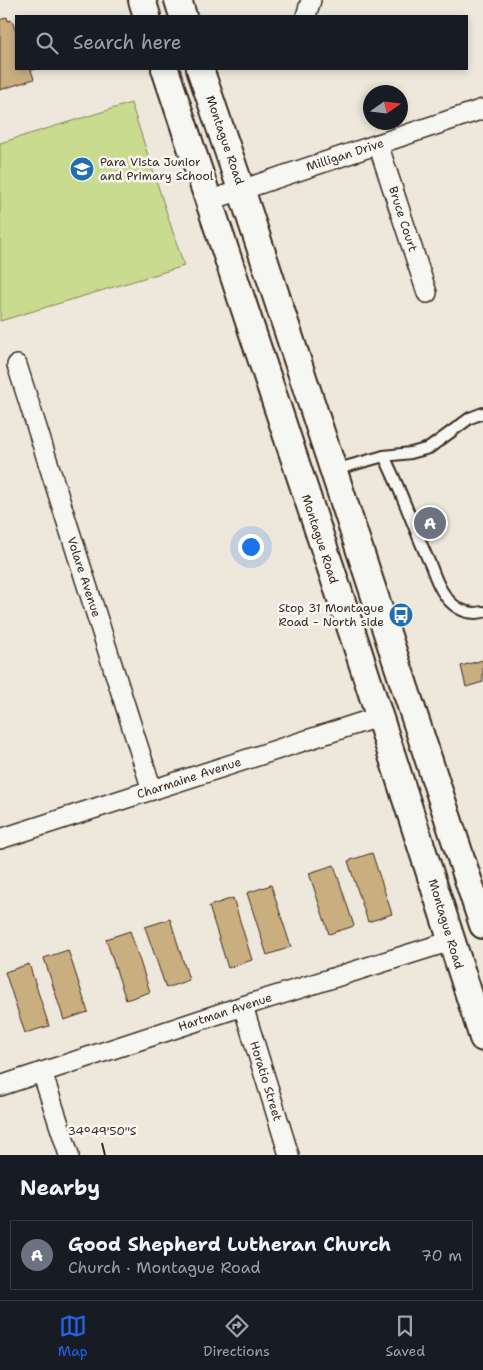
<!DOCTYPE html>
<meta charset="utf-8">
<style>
:root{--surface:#171b24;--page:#20242c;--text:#f1f3f6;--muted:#9ea1a6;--line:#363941;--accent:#2563eb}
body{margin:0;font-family:"Shantell Sans",sans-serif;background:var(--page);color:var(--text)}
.compass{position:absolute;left:363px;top:85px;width:45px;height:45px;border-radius:50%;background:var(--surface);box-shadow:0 2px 8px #0003;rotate:76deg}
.you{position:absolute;left:250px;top:546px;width:18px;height:18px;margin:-12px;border:4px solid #fff;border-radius:50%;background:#1a73e8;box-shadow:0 0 0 8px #1a73e833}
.badge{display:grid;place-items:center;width:32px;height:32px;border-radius:50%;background:var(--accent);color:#fff;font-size:16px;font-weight:700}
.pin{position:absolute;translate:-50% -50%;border:2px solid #fff;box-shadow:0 1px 5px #0006}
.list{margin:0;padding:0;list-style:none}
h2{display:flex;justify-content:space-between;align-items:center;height:65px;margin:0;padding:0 20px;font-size:21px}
h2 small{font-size:16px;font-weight:400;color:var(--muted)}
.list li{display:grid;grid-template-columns:32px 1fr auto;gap:15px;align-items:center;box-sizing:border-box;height:70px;margin:0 10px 10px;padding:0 10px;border:1px solid var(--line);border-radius:0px}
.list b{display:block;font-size:19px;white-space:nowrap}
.list p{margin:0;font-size:16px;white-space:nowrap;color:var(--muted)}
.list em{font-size:16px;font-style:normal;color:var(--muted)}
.icon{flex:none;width:28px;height:28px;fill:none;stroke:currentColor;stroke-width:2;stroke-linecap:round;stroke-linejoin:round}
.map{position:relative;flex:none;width:483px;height:1155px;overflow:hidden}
.search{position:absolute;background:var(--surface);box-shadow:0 2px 8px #0003;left:15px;right:15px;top:15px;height:55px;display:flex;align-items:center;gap:12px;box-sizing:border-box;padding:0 18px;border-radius:0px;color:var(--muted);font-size:19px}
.sheet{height:145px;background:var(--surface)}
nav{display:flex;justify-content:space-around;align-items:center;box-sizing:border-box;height:70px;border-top:1px solid var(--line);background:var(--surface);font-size:14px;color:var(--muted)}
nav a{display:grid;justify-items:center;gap:2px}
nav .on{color:var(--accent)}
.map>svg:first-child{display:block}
.green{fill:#c9db8f;stroke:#828256}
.building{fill:#c9ae7f;stroke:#3b2a1e}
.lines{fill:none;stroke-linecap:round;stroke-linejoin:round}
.lane-casing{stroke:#3b2a1e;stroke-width:14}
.street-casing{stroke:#3b2a1e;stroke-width:22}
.secondary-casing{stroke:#3b2a1e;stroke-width:30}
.lane{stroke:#f6f6f2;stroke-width:10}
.street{stroke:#f6f6f2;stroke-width:19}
.secondary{stroke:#f6f6f2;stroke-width:26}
.ticks{fill:none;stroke:#3b2a1e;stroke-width:2}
.labels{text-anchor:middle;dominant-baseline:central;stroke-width:5;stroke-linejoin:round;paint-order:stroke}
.street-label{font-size:12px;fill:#3b2a1e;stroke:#f6f6f2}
.poi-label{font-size:12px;fill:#3b2a1e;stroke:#f6f6f2;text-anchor:start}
.ticks-label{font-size:12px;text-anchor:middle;fill:#3b2a1e;stroke:#f6f6f2;stroke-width:5;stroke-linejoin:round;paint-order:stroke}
</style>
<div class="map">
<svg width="483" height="1155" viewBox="0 0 483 1155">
<rect width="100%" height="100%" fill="#ede8db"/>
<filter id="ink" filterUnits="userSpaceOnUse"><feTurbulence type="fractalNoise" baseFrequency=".02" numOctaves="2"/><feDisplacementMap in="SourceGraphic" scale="10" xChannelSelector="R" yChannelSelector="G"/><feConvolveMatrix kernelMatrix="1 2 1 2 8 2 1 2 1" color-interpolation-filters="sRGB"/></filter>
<g filter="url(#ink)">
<!-- green -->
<path class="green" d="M131 103 184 266 0 321V143Z"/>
<!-- building -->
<g class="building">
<path d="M7 17 8 21 12 20 16 33V69H36L31 70 34 79 0 90V20Z"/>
<path d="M483 660V682L466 687 461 666Z"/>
<path d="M372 853 392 914 368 922 348 861Z"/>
<path d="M334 865 354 926 329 934 309 873Z"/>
<path d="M271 885 291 947 267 955 247 893Z"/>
<path d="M233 898 252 960 228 968 209 906Z"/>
<path d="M170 919 189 980 166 988 145 927Z"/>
<path d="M130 931 150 992 126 1000 106 939Z"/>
<path d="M68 950 88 1012 64 1020 44 958Z"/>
<path d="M29 964 49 1026 25 1033 5 972Z"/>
</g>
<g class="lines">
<defs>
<g id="lane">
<path d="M384 456 411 453 429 448 470 418 483 413"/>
<path d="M334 470 384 456C402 492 414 530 431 566 434 574 437 583 442 591 451 606 465 616 483 612"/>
</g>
<g id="street">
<path d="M306 16 311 0"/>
<path d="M378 144 427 293"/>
<path d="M208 201 483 109"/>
<path d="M17 365 152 790"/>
<path d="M0 839 378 717"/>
<path d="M243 1006 289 1155"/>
<path d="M42 1072 69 1155"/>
<path d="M0 1086 243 1006 451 941"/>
</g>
<g id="secondary">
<path d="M142 0 147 16"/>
<path d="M178 0 183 16"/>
<path d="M165 69 356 644 483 1038"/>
<path d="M200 69 241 189 483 925"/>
</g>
</defs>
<!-- lane casing -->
<use href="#lane" class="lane-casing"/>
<!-- street casing -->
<use href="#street" class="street-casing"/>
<!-- secondary casing -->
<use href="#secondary" class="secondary-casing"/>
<!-- lane -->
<use href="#lane" class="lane"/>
<!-- street -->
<use href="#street" class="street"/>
<!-- secondary -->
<use href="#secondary" class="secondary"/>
</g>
</g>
<!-- ticks -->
<path class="ticks" d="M102 1143 105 1155"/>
<!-- icons -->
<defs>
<symbol id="school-disc" viewBox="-11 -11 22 22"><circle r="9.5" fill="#1f6fb2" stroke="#f6f6f2"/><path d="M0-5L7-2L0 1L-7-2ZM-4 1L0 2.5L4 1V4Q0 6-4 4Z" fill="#fff"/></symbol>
<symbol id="bus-disc" viewBox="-11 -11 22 22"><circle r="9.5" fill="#1f6fb2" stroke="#f6f6f2"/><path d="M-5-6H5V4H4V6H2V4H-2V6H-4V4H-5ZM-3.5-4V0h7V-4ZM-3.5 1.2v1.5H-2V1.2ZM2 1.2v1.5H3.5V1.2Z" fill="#fff"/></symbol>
</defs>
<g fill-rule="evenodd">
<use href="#school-disc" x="68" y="155" width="28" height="28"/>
<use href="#bus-disc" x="387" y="601" width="28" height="28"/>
</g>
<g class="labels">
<!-- street labels -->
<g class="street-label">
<text transform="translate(225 140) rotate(71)">Montague Road</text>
<text transform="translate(345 155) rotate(-18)">Milligan Drive</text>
<text transform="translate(403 219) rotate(72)">Bruce Court</text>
<text transform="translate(320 539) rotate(72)">Montague Road</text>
<text transform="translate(84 577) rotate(72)">Volare Avenue</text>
<text transform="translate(189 778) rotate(-18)">Charmaine Avenue</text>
<text transform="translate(446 924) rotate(73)">Montague Road</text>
<text transform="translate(225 1012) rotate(-18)">Hartman Avenue</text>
<text transform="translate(266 1081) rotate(73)">Horatio Street</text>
</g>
<!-- poi labels -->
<g class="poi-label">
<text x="100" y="162">Para Vista Junior<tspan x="100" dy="14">and Primary School</tspan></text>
<text x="384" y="608" text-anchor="end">Stop 31 Montague<tspan x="384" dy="14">Road - North side</tspan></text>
</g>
</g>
<g class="ticks-label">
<text x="102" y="1135">34°49'50"S</text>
</g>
</svg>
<svg class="compass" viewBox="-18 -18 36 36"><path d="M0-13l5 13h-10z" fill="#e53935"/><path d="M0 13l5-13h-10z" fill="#9ea1a6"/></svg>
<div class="you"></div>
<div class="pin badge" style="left:430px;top:523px;background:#6b7280">A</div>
<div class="search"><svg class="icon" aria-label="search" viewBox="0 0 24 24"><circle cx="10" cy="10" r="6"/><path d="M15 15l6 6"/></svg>Search here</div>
</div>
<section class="sheet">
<h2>Nearby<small></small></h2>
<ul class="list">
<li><span class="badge" style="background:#6b7280">A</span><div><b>Good Shepherd Lutheran Church</b><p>Church · Montague Road</p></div><em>70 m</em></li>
</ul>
</section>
<nav>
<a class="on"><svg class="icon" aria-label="map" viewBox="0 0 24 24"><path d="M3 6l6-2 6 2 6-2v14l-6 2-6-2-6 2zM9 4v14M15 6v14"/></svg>Map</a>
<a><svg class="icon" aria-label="directions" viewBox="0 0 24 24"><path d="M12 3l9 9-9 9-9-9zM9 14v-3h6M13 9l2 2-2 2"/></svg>Directions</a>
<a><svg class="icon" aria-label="saved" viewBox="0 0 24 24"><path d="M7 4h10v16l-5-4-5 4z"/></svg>Saved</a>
</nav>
